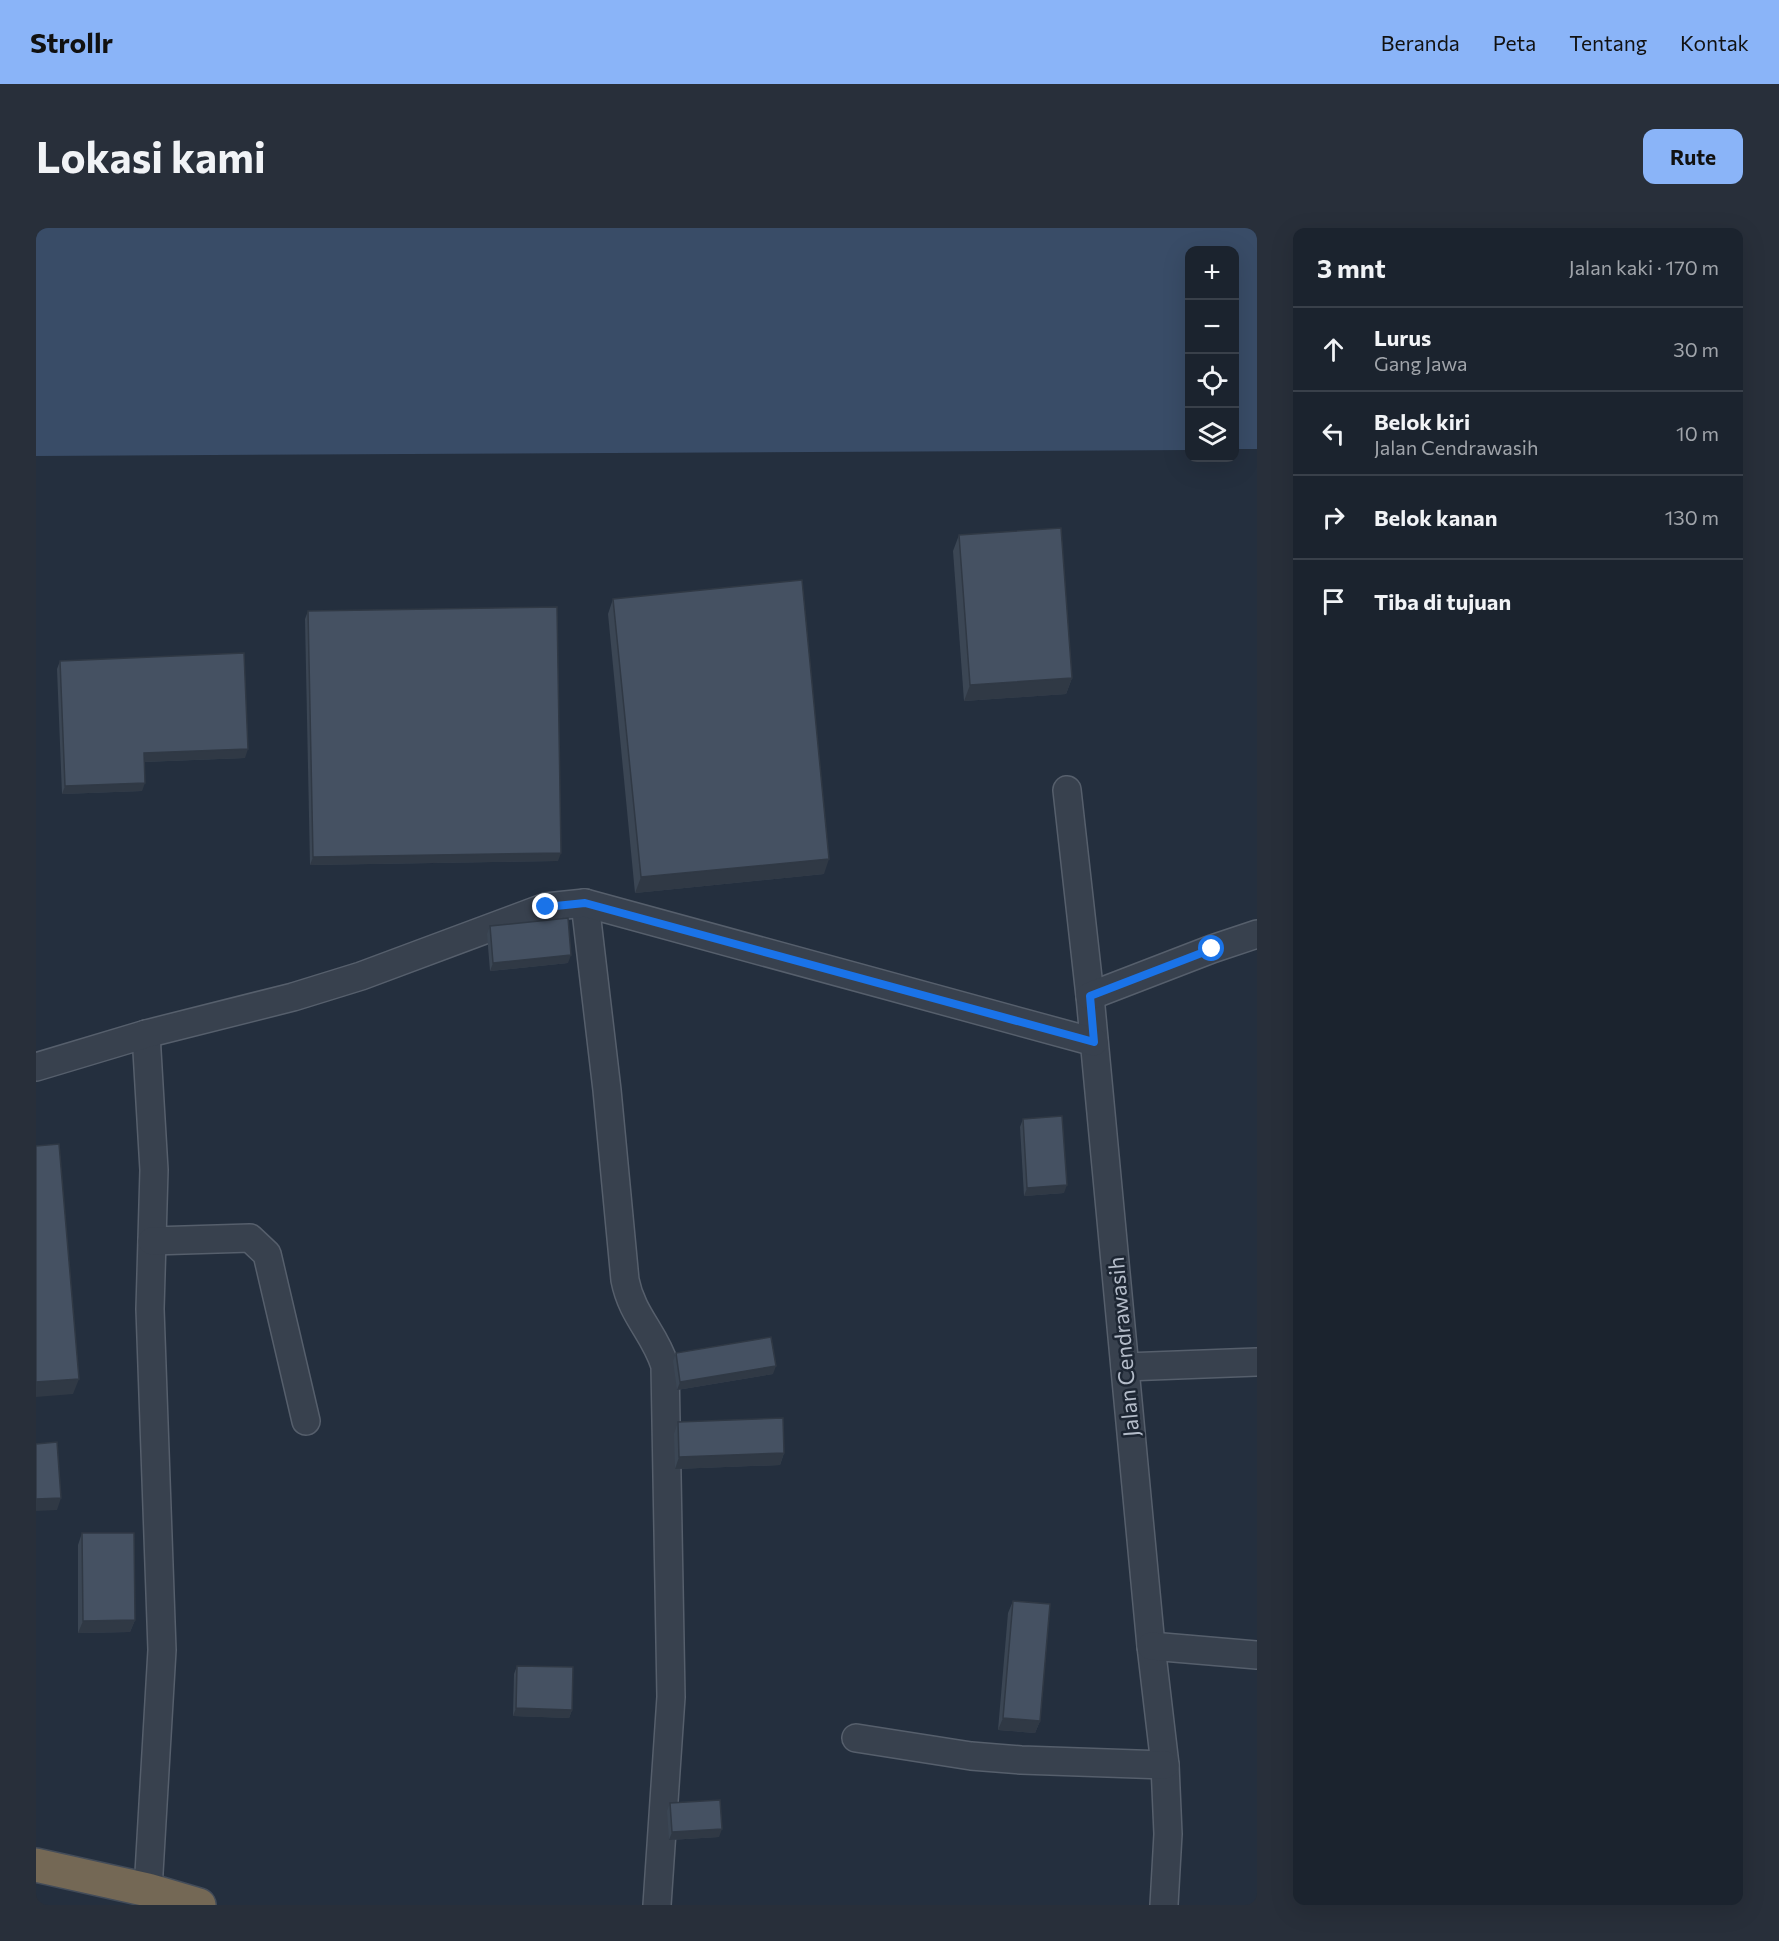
<!DOCTYPE html>
<html lang="id">
<meta charset="utf-8">
<style>
:root{--surface:#1b232e;--page:#282f3a;--text:#f1f3f6;--muted:#a0a4aa;--line:#39404a;--accent:#8ab4f8}
body{margin:0;font-family:Commissioner,sans-serif;background:var(--page);color:var(--text)}
.controls{position:absolute;right:18px;top:18px;display:grid;overflow:hidden;border-radius:12px;box-shadow:0 6px 24px #0002}
.controls button{width:54px;height:54px;display:grid;place-items:center;padding:0;border:0;border-bottom:2px solid var(--line);background:var(--surface);color:var(--text);font:30px sans-serif}
.stop{position:absolute;width:18px;height:18px;margin:-14px;border:4px solid #1a73e8;border-radius:50%;background:#fff}
.stop.end{background:#1a73e8;border-color:#fff;box-shadow:0 2px 6px #0008}
.list{margin:0;padding:0;list-style:none}
h2{display:flex;justify-content:space-between;align-items:center;height:78px;margin:0;padding:0 24px;font-size:26px}
h2 small{font-size:20px;font-weight:400;color:var(--muted)}
.list li{display:grid;grid-template-columns:39px 1fr auto;gap:18px;align-items:center;box-sizing:border-box;height:84px;padding:0 24px;border-top:2px solid var(--line)}
.list b{display:block;font-size:22px;white-space:nowrap}
.list p{margin:0;font-size:20px;white-space:nowrap;color:var(--muted)}
.list em{font-size:20px;font-style:normal;color:var(--muted)}
.icon{flex:none;width:33px;height:33px;fill:none;stroke:currentColor;stroke-width:2;stroke-linecap:round;stroke-linejoin:round}
.map{position:relative;flex:none;width:1221px;height:1677px;overflow:hidden;border-radius:12px}
header{display:flex;align-items:center;gap:36px;box-sizing:border-box;height:84px;padding:0 30px;background:var(--accent);color:#111}
header strong{font-size:28px}
nav{display:flex;gap:33px;margin-inline-start:auto;font-size:21px}
.intro{display:flex;align-items:center;justify-content:space-between;box-sizing:border-box;height:144px;padding:0 36px}
h1{margin:0;font-size:42px}
.button{padding:15px 27px;border-radius:12px;background:var(--accent);color:#111;font-size:21px;font-weight:700}
main{display:flex;gap:36px;padding:0 36px}
aside{flex:1;background:var(--surface);border-radius:12px;box-shadow:0 6px 24px #0002}
.map>svg:first-child{display:block}
.water{fill:#394c67}
.lines{fill:none;stroke-linecap:round;stroke-linejoin:round}
.street-casing{stroke:#565f6c;stroke-width:30}
.highway-casing{stroke:#434c59;stroke-width:36}
.street{stroke:#38414e;stroke-width:27}
.highway{stroke:#746855;stroke-width:33}
.wall{fill:#3b4654}
.shaded-wall{fill:#303945}
.building{fill:#455162;stroke:#303945;stroke-width:1.5}
.route{stroke:#1a73e8;stroke-width:8}
.labels{text-anchor:middle;dominant-baseline:central;stroke-width:5;stroke-linejoin:round;paint-order:stroke}
.street-label{font-size:22px;fill:#b4bcc9;stroke:#1d2633}
</style>
<header>
<strong>Strollr</strong>
<nav><a>Beranda</a><a>Peta</a><a>Tentang</a><a>Kontak</a></nav>
</header>
<div class="intro"><h1>Lokasi kami</h1><a class="button">Rute</a></div>
<main>
<div class="map">
<svg width="1221" height="1677" viewBox="0 0 1221 1677">
<rect width="100%" height="100%" fill="#242f3e"/>
<!-- water -->
<path class="water" d="M0 0H1221V221H1199L1198 22H1154L1153 222 0 228Z"/>
<g class="lines">
<defs>
<g id="street">
<path d="M1031 562 1054 768 1115 1418 1129 1537 1132 1606 1128 1677"/>
<path d="M549 675 571 862 589 1052C596 1088 619 1105 629 1138L635 1469 621 1677"/>
<path d="M1054 768 1176 721 1221 706"/>
<path d="M110 806 118 942 114 1081 126 1422 112 1662"/>
<path d="M0 839 110 806 257 769 325 748 510 679 549 675 1058 814"/>
<path d="M116 1013 214 1010 231 1026 270 1193"/>
<path d="M1089 1139 1221 1134"/>
<path d="M1115 1418 1221 1427"/>
<path d="M820 1510 935 1528 985 1532 1129 1537"/>
</g>
<path id="highway" d="M0 1637 112 1662 163 1677"/>
</defs>
<!-- street casing -->
<use href="#street" class="street-casing"/>
<!-- highway casing -->
<use href="#highway" class="highway-casing"/>
<!-- street -->
<use href="#street" class="street"/>
<!-- highway -->
<use href="#highway" class="highway"/>
</g>
<!-- wall -->
<g class="wall">
<path d="M923 307 1036 450 1030 466 928 473 917 323Z"/>
<path d="M577 371 788 646 599 665 572 386Z"/>
<path d="M272 383 522 633 274 637 269 391Z"/>
<path d="M24 433 209 530 108 534 106 563 26 566 21 441Z"/>
<path d="M454 698 532 735 454 743 451 706Z"/>
<path d="M987 891 1028 965 988 968 984 899Z"/>
<path d="M640 1125 737 1146 641 1162 637 1133Z"/>
<path d="M642 1194 748 1225 744 1237 639 1241 638 1206Z"/>
<path d="M46 1305 99 1392 94 1404 42 1405V1317Z"/>
<path d="M977 1373 1004 1493 999 1505 962 1502 972 1385Z"/>
<path d="M481 1438 536 1482 533 1490 477 1488 478 1446Z"/>
<path d="M634 1575 683 1609 633 1612 631 1583Z"/>
</g>
<!-- shaded-wall -->
<g class="shaded-wall">
<path d="M1036 450 1030 466 928 473 934 457Z"/>
<path d="M212 521 209 530 105 534 108 525Z"/>
<path d="M109 555 106 563 26 566 29 558Z"/>
<path d="M525 625 522 633 274 637 277 629Z"/>
<path d="M793 631 788 646 599 665 605 649Z"/>
<path d="M535 727 532 735 454 743 457 735Z"/>
<path d="M1031 957 1028 965 988 968 991 960Z"/>
<path d="M740 1138 737 1146 641 1162 644 1154Z"/>
<path d="M43 1151 37 1166 0 1169V1154Z"/>
<path d="M748 1225 744 1237 639 1241 643 1229Z"/>
<path d="M25 1270 21 1282 0 1283V1271Z"/>
<path d="M99 1392 94 1404 42 1405 47 1393Z"/>
<path d="M480 1480 536 1482 533 1490 477 1488Z"/>
<path d="M967 1490 1004 1493 999 1505 962 1502Z"/>
<path d="M686 1601 683 1609 633 1612 636 1604Z"/>
</g>
<!-- building -->
<g class="building">
<path d="M1025 300 1036 450 934 457 923 307Z"/>
<path d="M766 352 793 631 605 649 577 371Z"/>
<path d="M521 379 525 625 277 629 272 383Z"/>
<path d="M208 425 212 521 108 525 109 555 29 558 24 433Z"/>
<path d="M532 690 535 727 457 735 454 698Z"/>
<path d="M1026 888 1031 957 991 960 987 891Z"/>
<path d="M23 916 43 1151 0 1154V918Z"/>
<path d="M735 1109 740 1138 644 1154 640 1125Z"/>
<path d="M747 1190 748 1225 643 1229 642 1194Z"/>
<path d="M21 1214 25 1270 0 1271V1216Z"/>
<path d="M46 1305H98L99 1392 47 1393Z"/>
<path d="M977 1373 1014 1376 1004 1493 967 1490Z"/>
<path d="M481 1438 537 1439 536 1482 480 1480Z"/>
<path d="M684 1572 686 1601 636 1604 634 1575Z"/>
</g>
<g class="lines">
<!-- route -->
<path class="route" d="M510 679 549 675 1058 814 1054 768 1176 721"/>
</g>
<g class="labels">
<!-- street labels -->
<g class="street-label">
<text transform="translate(1087 1119) rotate(-95)">Jalan Cendrawasih</text>
</g>
</g>
</svg>
<div class="controls">
<button>+</button>
<button>−</button>
<button><svg class="icon" aria-label="locate" viewBox="0 0 24 24"><circle cx="12" cy="12" r="6"/><path d="M12 2v4M12 18v4M2 12h4M18 12h4"/></svg></button>
<button><svg class="icon" aria-label="layers" viewBox="0 0 24 24"><path d="M12 4l9 5-9 5-9-5zM3 14l9 5 9-5"/></svg></button>
</div>
<div class="stop" style="left:1176px;top:721px"></div>
<div class="stop end" style="left:510px;top:679px"></div>
</div>
<aside>
<h2>3 mnt<small>Jalan kaki · 170 m</small></h2>
<ul class="list">
<li><svg class="icon" aria-label="ahead" viewBox="0 0 24 24"><path d="M12 20V5M6 11l6-6 6 6"/></svg><div><b>Lurus</b><p>Gang Jawa</p></div><em>30 m</em></li>
<li><svg class="icon" aria-label="left" viewBox="0 0 24 24"><path d="M17 20v-9H6M10 6l-5 5 5 5"/></svg><div><b>Belok kiri</b><p>Jalan Cendrawasih</p></div><em>10 m</em></li>
<li><svg class="icon" aria-label="right" viewBox="0 0 24 24"><path d="M7 20v-9h11M14 6l5 5-5 5"/></svg><div><b>Belok kanan</b></div><em>130 m</em></li>
<li><svg class="icon" aria-label="arrive" viewBox="0 0 24 24"><path d="M6 21V4h12l-3 4 3 4H6"/></svg><div><b>Tiba di tujuan</b></div></li>
</ul>
</aside>
</main>
